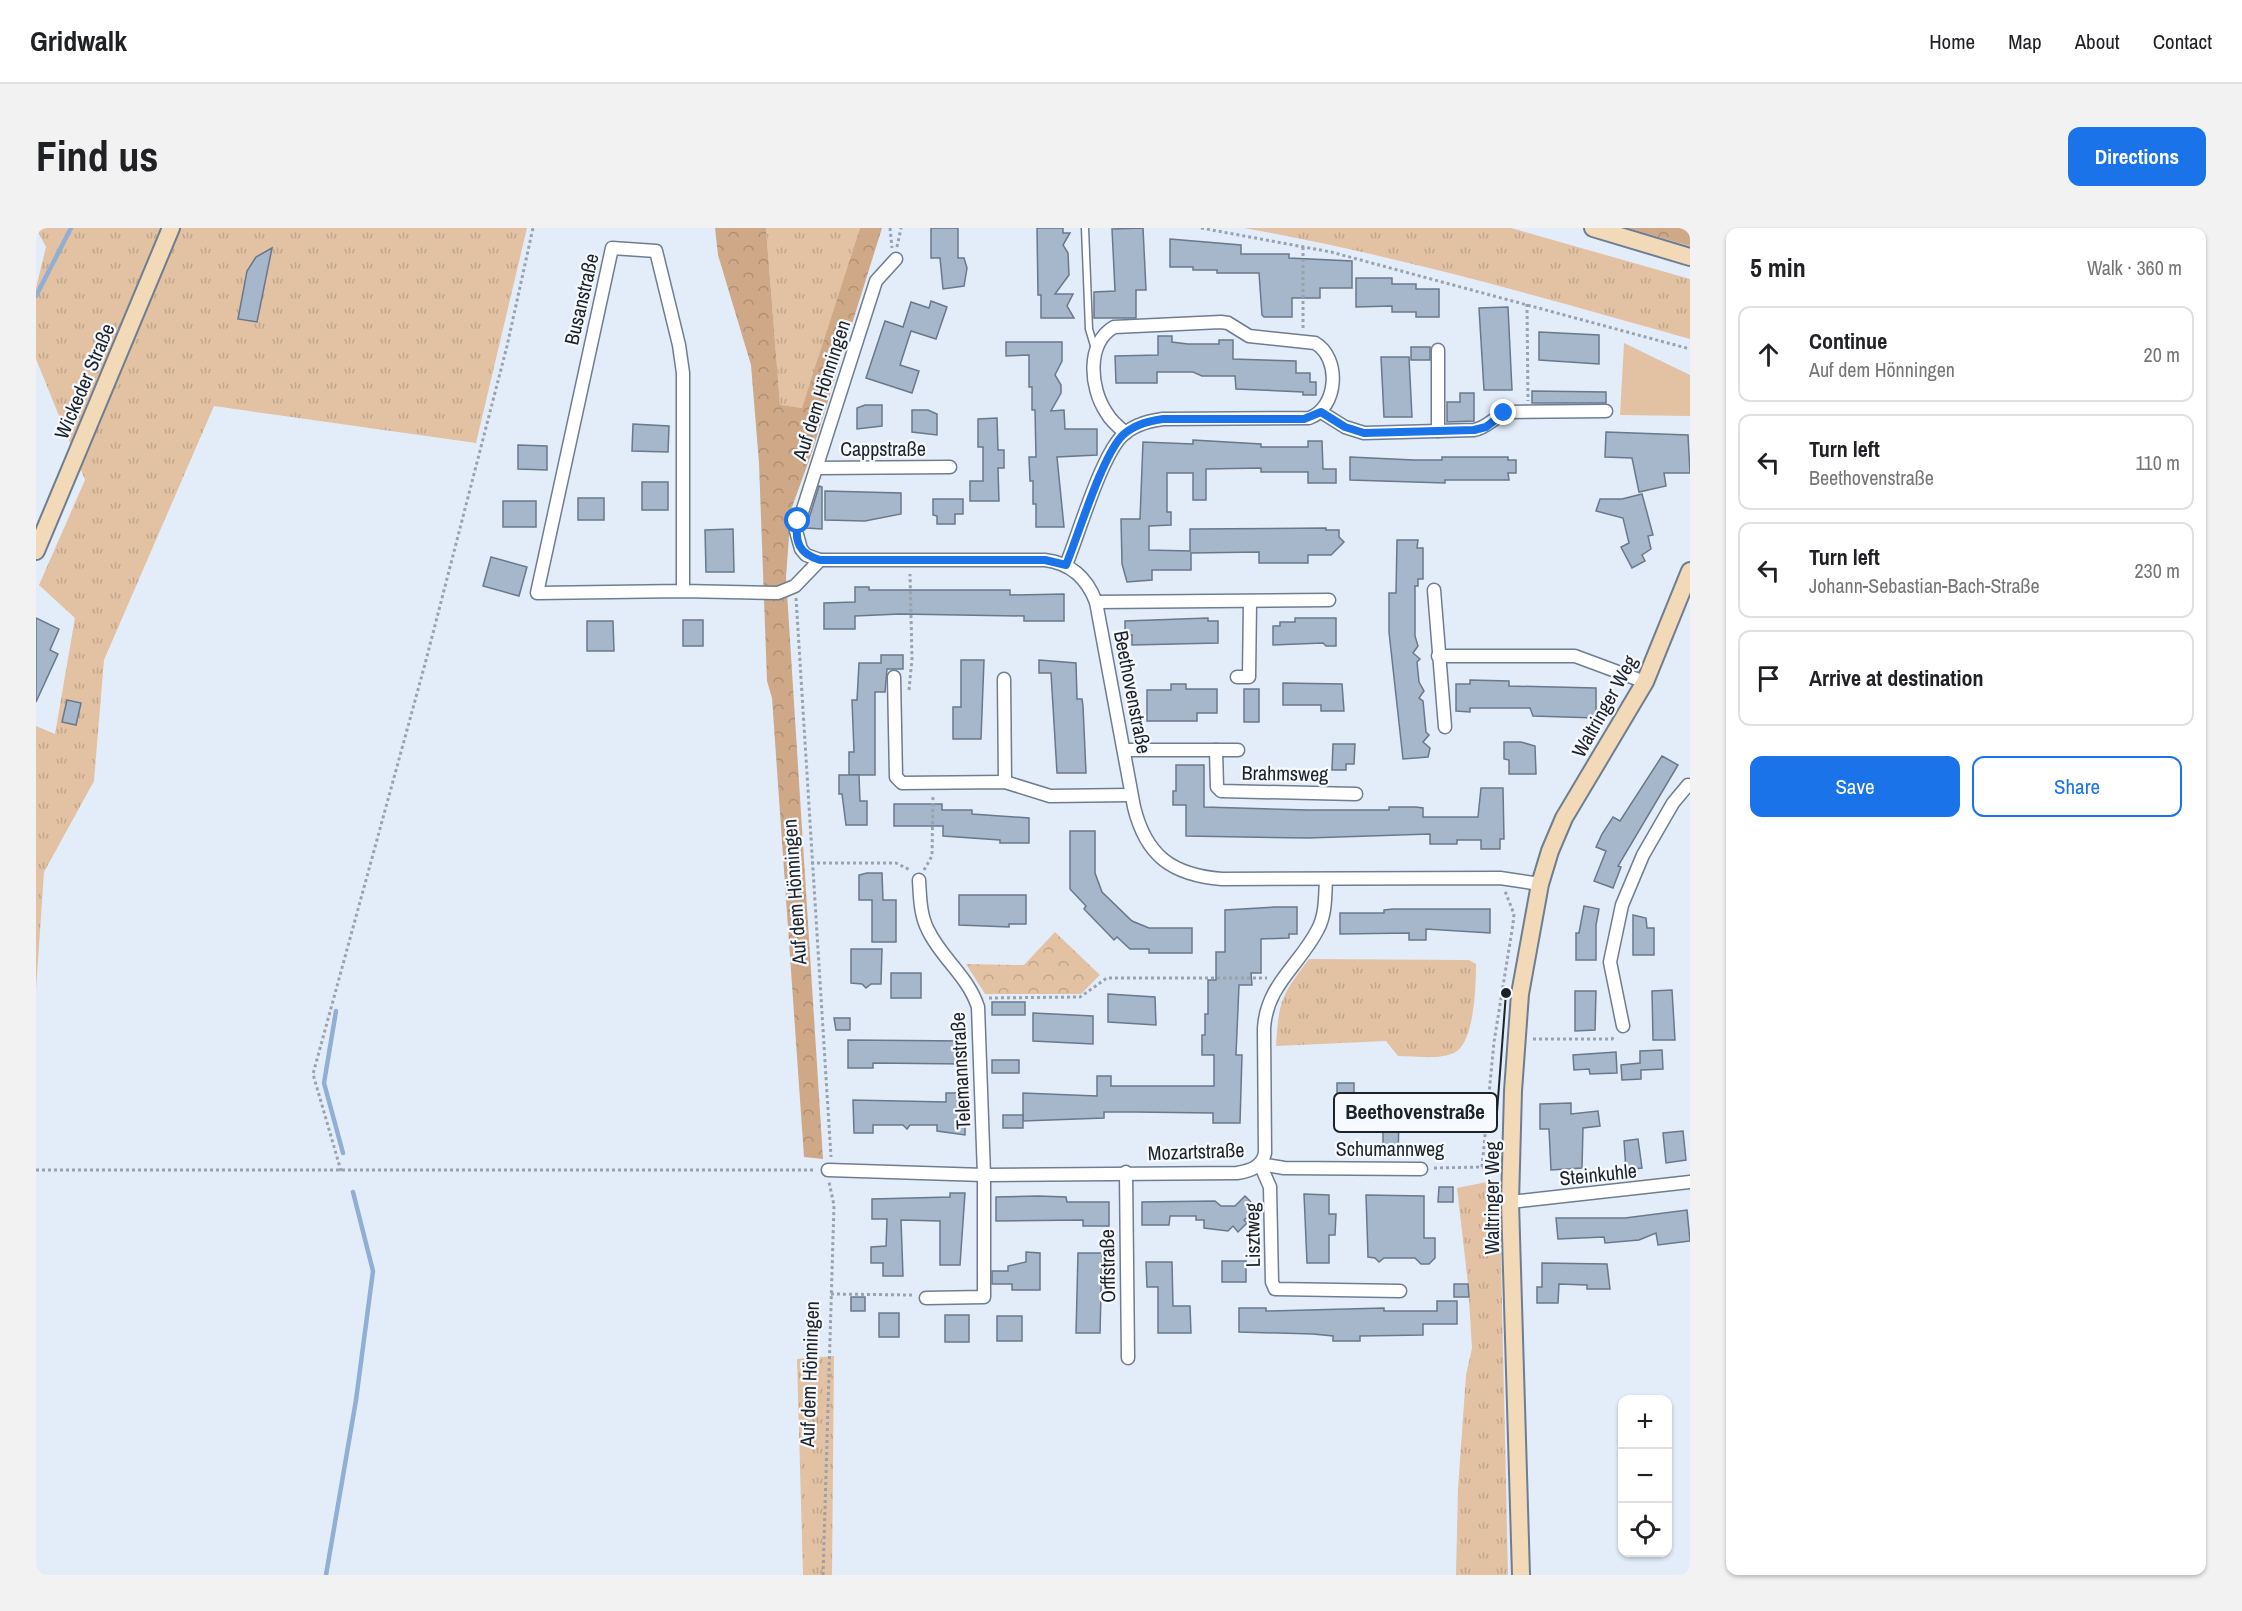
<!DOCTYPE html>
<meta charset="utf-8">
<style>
:root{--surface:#fff;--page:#f2f2f2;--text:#202124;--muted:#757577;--line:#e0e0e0;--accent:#1a73e8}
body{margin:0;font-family:"Archivo Narrow",sans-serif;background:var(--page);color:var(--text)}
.controls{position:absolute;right:18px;bottom:18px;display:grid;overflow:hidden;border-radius:12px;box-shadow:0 2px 4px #0004}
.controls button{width:54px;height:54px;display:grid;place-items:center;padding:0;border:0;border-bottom:2px solid var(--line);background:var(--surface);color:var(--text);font:30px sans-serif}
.stop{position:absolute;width:18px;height:18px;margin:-14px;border:4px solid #1a73e8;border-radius:50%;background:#fff}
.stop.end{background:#1a73e8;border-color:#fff;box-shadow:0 2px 6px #0008}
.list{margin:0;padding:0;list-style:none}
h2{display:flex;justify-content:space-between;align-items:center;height:78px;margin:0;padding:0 24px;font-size:26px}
h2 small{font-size:20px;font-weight:400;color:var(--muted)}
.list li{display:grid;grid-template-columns:39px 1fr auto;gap:18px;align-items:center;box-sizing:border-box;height:96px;margin:0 12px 12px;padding:0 12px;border:2px solid var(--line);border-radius:12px}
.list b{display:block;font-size:22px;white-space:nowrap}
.list p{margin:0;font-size:20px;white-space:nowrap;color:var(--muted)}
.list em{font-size:20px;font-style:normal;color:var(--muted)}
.actions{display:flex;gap:12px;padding:18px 24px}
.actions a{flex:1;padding:14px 0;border:2px solid var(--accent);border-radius:12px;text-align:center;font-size:21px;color:var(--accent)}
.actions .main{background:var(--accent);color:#fff}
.icon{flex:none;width:33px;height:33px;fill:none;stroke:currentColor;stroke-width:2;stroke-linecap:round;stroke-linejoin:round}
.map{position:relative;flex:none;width:1654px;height:1347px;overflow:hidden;border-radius:12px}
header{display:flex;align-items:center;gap:36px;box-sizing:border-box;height:84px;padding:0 30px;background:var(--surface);border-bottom:2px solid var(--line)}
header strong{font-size:28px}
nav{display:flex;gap:33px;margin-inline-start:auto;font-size:21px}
.intro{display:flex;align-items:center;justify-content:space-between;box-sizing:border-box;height:144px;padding:0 36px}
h1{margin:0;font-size:42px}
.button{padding:15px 27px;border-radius:12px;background:var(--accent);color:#fff;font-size:21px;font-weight:700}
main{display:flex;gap:36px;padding:0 36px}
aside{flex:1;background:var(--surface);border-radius:12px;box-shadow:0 2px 4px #0004}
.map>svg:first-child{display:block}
.grass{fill:url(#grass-tufts)}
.forest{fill:url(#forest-crowns)}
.park{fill:url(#park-crowns)}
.pitch{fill:#e3c1a3}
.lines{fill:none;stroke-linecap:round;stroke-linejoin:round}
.stream{stroke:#91aed4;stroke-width:4.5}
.building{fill:#a6b6cb;stroke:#69788b;stroke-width:1.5}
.lane-casing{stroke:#6e7d90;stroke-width:9}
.street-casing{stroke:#6e7d90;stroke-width:15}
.secondary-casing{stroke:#6e7d90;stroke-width:20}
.path{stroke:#99a2ad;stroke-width:3;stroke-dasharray:3 3;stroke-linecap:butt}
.lane{stroke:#fff;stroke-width:6}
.street{stroke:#fff;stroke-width:12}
.secondary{stroke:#f2d9b8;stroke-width:16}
.route{stroke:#1a73e8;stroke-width:8}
.labels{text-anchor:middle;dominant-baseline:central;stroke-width:4.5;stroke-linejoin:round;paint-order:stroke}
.street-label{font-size:20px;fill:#1c222a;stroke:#f6fafe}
.leader{fill:none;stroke:#1c222a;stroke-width:2}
.callout-dot{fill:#1c222a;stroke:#f6fafe;stroke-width:2}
.callout{fill:#f6fafe;stroke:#1c222a;stroke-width:2}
.callout-label{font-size:21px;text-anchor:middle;font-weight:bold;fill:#1c222a}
</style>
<header>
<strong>Gridwalk</strong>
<nav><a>Home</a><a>Map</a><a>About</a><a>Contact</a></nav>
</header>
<div class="intro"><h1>Find us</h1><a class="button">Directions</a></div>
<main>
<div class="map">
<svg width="1654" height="1347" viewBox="0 0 1654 1347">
<defs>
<pattern id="grass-tufts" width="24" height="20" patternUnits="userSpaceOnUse" patternTransform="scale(1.5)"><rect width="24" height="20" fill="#e3c1a3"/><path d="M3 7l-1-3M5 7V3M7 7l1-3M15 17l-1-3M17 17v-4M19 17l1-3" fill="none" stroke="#c2a68c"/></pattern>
<pattern id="forest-crowns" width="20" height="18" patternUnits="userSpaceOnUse" patternTransform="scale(1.5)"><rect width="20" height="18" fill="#cea887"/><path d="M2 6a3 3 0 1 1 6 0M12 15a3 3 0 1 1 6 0" fill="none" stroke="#b09075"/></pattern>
<pattern id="park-crowns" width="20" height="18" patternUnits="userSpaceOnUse" patternTransform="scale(1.5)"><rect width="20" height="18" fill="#e3c1a3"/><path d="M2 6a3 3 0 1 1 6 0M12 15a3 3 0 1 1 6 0" fill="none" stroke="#c2a68c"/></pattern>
</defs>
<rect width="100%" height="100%" fill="#e3edfa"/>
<!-- grass -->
<g class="grass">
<path d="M0 0H491L440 215 178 178 68 432 58 553 8 644 0 762V498L19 506 39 390 3 357 49 252 0 131V60L10 19Z"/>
<path d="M730 0H824L767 180 744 178Z"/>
<path d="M1208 0H1475L1654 51V111C1506 69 1359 27 1208 0Z"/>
<path d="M1273 731 1433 732 1440 736C1440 756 1439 815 1418 825 1402 832 1379 828 1362 828L1350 813 1240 818C1243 772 1245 768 1273 731Z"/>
<path d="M1451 954 1464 987 1472 1347H1420L1422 1261 1430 1147 1436 1120 1432 1056 1421 960Z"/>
<path d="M798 1128 796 1347H767L761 1131Z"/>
</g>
<!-- forest -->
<g class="forest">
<path d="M679 0H730L744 177 766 180 824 0H846L776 224 755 282 750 349 787 931 768 929 736 470 731 453 723 235 715 137 682 27Z"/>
<path d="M1591 0H1654V18Z"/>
</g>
<!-- park -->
<path class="park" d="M1019 704 1064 747 1045 766H949L930 736 988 737Z"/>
<!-- pitch -->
<path class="pitch" d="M1588 115 1654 147V188L1584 187Z"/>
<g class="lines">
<!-- stream -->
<g class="stream">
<path d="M0 68 35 0"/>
<path d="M300 783 288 855 307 925"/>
<path d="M290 1347 320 1172 337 1043 317 964"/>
</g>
</g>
<!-- building -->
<g class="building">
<path d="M895 0H922V30H928L931 40 928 58 907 61 904 30H895Z"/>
<path d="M1001 0H1027V5H1034L1027 17 1032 25 1033 47 1019 66H1037L1031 78 1038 90H1005V67H1002Z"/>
<path d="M1107 0 1110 62H1100V90H1058V64L1079 63 1076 1Z"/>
<path d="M1134 11 1205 17V26H1253V30L1316 33V60H1284V70H1256V89H1228L1226 87 1223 45H1181V42H1157V39H1134Z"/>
<path d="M236 20 221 94 202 91 211 43 220 29Z"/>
<path d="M1320 50H1356V56H1380V61H1403V89H1380V84H1356V78L1320 79Z"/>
<path d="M895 73 911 79 900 111 875 103 864 137 883 143 876 165 830 150 849 93 867 99 875 74 893 80Z"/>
<path d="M1472 79 1476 162H1448L1443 80Z"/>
<path d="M1503 104 1563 107V136L1503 132Z"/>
<path d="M1122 108H1136V114L1152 116H1183V112H1197V131L1260 133V145H1274V154H1280V167H1267V164L1200 161 1199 148H1166L1157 144H1121V155H1080L1079 128 1122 127Z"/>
<path d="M970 114H1026V133L1019 147 1025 157V165L1015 183 1028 182 1029 201H1061V227L1021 229 1028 299H1000V276H997V253H994L993 229H1000L999 182H996V159H993V127L970 128Z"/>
<rect x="1375" y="119" width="19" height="13"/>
<path d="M1345 129H1373L1376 189H1348Z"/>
<path d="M1496 163 1570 164V175H1496Z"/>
<path d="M1424 165H1438V193L1411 194V174H1424Z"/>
<path d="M829 177H846V198L821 201V180Z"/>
<path d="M876 182H892L901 186V207L876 204Z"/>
<path d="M961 190 962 222H968V240H962L963 273H934V253H947V219H942V191Z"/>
<path d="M597 196 633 198 632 224 596 223Z"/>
<path d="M1570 204 1652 207 1654 245H1628L1630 258 1603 264 1596 230 1569 229Z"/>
<path d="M1157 212 1225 216V219H1272V213H1286L1287 241H1300V255H1272V244H1225V240L1170 241V272H1157V245H1131V284H1135V297L1113 298V322L1154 323V301L1290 300V302H1303V309L1308 314 1295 327H1272V335H1223V324L1155 325V342H1116V352L1091 354 1086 336 1085 291H1104L1107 214 1157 216Z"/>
<path d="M482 217 511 218V242L482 241Z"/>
<path d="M1314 229 1378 232H1406V229H1472V232H1480V245H1472L1473 252H1409V255L1314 252Z"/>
<rect x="606" y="254" width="26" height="28"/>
<path d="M783 258 786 259V301L770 300Z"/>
<path d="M789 263 865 265V286L829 293 789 292Z"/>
<path d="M1606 266 1617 307 1612 308 1615 321 1606 327 1609 333 1596 340 1585 319 1593 315 1587 290 1560 283 1564 271H1586Z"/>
<rect x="542" y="270" width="26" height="22"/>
<path d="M897 271H927V286H919V296H901V288L897 287Z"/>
<rect x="467" y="273" width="33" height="26"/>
<path d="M697 301 698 344H670L669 302Z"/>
<path d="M1361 312H1382L1381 320H1387V351H1382V358H1379V408L1382 418 1377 425 1384 431 1381 434 1383 454 1388 463 1383 470 1387 473 1390 504 1393 507 1387 514 1394 520 1392 529 1367 531 1353 404V365H1360Z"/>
<path d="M455 329 491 339 483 368 447 358Z"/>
<path d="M819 359H833V362H974V367L1028 366V393H988V388L864 386 819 388V401H788V375L819 374Z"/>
<path d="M0 390 23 401 14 422 22 426 0 474Z"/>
<path d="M1172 390V393H1182V415L1096 417V407H1089V393Z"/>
<path d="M1259 390H1300V418H1290L1287 415 1237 417V398H1244V394H1259Z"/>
<rect x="647" y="392" width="20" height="26"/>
<path d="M551 393H577L578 423H551Z"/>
<path d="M845 427H867V441H851L849 464H839V547H813V524H818L816 472H821L823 435H845Z"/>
<path d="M925 432H948L945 511H917V479H925Z"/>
<path d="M1003 432 1040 435 1041 471H1046L1047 478 1050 545H1021L1015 445H1003Z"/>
<path d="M1434 452 1473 453V458L1560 460V490L1497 488 1494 480H1434V484L1420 483V456H1434Z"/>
<path d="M1247 455 1306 456 1308 483H1285V477H1247Z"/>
<path d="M1135 456H1150V461H1181V485H1161V493H1111V462H1135Z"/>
<rect x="1208" y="461" width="15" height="33"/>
<path d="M31 472 45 475 40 497 26 494Z"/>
<path d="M1468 514H1485L1499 518 1500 546H1473V532L1468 531Z"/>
<path d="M1297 516H1319L1318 536H1310V542H1296Z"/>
<path d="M1626 528 1642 537 1582 638 1585 639 1577 660 1558 653 1570 623 1560 619 1566 606 1577 589 1584 593Z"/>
<path d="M1140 537H1168V579L1272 582H1353V579H1380L1387 580V589H1442L1445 560H1467L1468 611H1464V621H1445V612H1421V616H1394V606L1272 610 1150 608V577H1137V563H1140Z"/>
<path d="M803 547H823L824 573H831V597H810L806 566H803Z"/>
<path d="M858 576H906V582H936V586L993 590V615H964V612L907 608V598H858Z"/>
<path d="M1034 603H1059V645L1066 664 1096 693 1113 700H1156V725H1113V721H1094L1081 709 1078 712 1048 681 1050 678 1034 661Z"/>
<path d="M831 645H846L847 672H860V714H836V672H823V647Z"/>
<path d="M923 667H990V696H973V699L923 697Z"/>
<path d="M1548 678 1563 681 1560 697V732H1540V705H1543Z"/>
<path d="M1239 679H1261V706H1253V710L1225 711V745H1215L1216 757H1203L1200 827H1206L1204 895H1177V885L1098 884H1068V890L987 893V865L1061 868V848H1075V858H1178V827H1166V807H1169V786H1172V752H1180V724H1189V682Z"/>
<path d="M1357 681H1454V705L1390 701V712H1373V705L1304 706V685H1348V682Z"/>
<path d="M1597 687 1610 690 1611 700H1618V727H1597Z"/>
<path d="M815 721H846L845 756H835L830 760 826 756 815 755Z"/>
<rect x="855" y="745" width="30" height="25"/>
<path d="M1636 762 1639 812H1617L1616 763Z"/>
<path d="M1539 763H1560L1559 802 1539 803Z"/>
<path d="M1072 766 1119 769 1120 797 1072 794Z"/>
<rect x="956" y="774" width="33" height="13"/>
<path d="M997 785 1057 788V816L997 813Z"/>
<path d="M798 790H814V802H800Z"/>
<path d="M812 812 929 813V836L837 835V840H812Z"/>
<path d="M1626 822 1627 841 1605 842V851L1586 852 1585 837 1604 835V823Z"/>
<path d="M1580 824 1581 845 1554 846 1553 841 1538 842 1537 827Z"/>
<rect x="956" y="832" width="27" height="13"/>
<path d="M1301 855H1318V866H1343V874L1374 876V893H1363L1362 927H1347V902H1342V896H1301Z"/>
<path d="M910 865H924V879H929V907L901 903V897H874L871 901 867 897H837V905H818L817 872 910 874Z"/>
<path d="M1535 875V886L1562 883 1564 898 1547 900 1546 940 1515 942 1513 901H1504V876Z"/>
<rect x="967" y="887" width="20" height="13"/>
<path d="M1647 903 1650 932 1630 935 1627 905Z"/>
<path d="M1602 911 1606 940 1590 942 1588 913Z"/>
<path d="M1403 959H1417V974H1402Z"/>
<path d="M914 965H929L924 1037H904V993L865 992 867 1048H847V1035H835V1019L850 1018 851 991H836V971L914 969Z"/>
<path d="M1268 966 1293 967V986H1300L1299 1007H1293V1035H1271Z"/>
<path d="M1330 967 1388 968V1010H1399V1030L1393 1036H1385L1379 1030H1348L1343 1034 1339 1030 1332 1029Z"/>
<path d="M1002 968 1030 969 1031 974H1073V998H1047V992L960 993V969Z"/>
<path d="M1209 968 1221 980 1208 992 1211 995 1202 1004 1197 998 1192 1003 1168 1000V992H1160V988H1134L1133 997H1106V974L1179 973 1185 978H1199Z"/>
<path d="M1651 982 1654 1013 1622 1017 1620 1005 1603 1012 1569 1015 1568 1009 1522 1011 1520 990H1589Z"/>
<path d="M990 1024 1004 1025V1062H976V1056H956V1043H972V1038L990 1034Z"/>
<path d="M1042 1025H1066L1064 1105H1040Z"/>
<rect x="1186" y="1033" width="24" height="21"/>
<path d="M1110 1034H1136L1137 1078H1154L1155 1105H1122V1059H1111Z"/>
<path d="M1506 1035 1571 1036 1574 1061H1551V1057L1523 1056 1522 1075H1501V1059H1506Z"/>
<path d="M1418 1056H1432L1433 1069H1418Z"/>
<rect x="815" y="1069" width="14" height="14"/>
<path d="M1401 1073H1421V1096H1387V1107L1324 1108V1113H1297V1108L1277 1106 1203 1104V1080H1230V1083L1348 1080V1083H1401Z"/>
<rect x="843" y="1085" width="20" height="24"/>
<rect x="909" y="1087" width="24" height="27"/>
<rect x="961" y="1088" width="25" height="25"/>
</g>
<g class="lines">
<defs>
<path id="lane" d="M1049 0 1053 101 1059 121"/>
<g id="street">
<path d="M860 31 840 53 760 303 765 321 770 327 784 332H1009C1034 335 1051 350 1060 374L1098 579C1110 628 1136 647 1186 651L1464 650 1504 656"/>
<path d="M1285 184 1309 199 1328 205 1438 202C1452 200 1459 187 1473 184L1570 183"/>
<path d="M1402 203V122"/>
<path d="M781 240 914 239"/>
<path d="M1030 337C1043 305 1064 232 1085 209 1096 197 1112 193 1127 191L1273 190C1302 180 1305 130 1279 115L1213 108 1192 95 1185 94 1078 99C1050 115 1054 160 1070 184 1075 193 1082 199 1090 205"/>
<path d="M1398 362 1409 499"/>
<path d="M647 363 501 365 576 20 620 23 643 117 647 145V363L742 365 759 358 784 332"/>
<path d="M1060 374 1293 372"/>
<path d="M1402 428H1539L1609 454"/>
<path d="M858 449 860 549 866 555 969 554 1014 568 1095 567"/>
<path d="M1201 449H1213L1214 374"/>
<path d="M968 451 969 554"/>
<path d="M1088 522H1180L1181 559 1185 563 1320 566"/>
<path d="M1180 522H1202"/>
<path d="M883 652C884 668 884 687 892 702 905 730 932 748 942 779L948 947V1069L890 1070"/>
<path d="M1587 798 1574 734 1586 677 1607 627 1637 575 1652 557"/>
<path d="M1224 936 1234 959 1236 1054 1239 1061 1364 1063"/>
<path d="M1224 936 1248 940 1385 941"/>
<path d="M792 942 948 947 1201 945C1214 943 1226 939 1229 925L1228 801C1230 757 1264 737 1282 701 1290 686 1289 668 1290 651"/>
<path d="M1090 944 1092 1130"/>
<path d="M1474 974 1654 954"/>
</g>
<g id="secondary">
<path d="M1557 0 1654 29"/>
<path d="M0 323 135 0"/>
<path d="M1485 1347 1474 974 1477 863 1484 766 1504 656 1514 623 1528 590 1609 454 1654 343"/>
</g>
</defs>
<!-- lane casing -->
<use href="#lane" class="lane-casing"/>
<!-- street casing -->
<use href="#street" class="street-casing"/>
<!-- secondary casing -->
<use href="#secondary" class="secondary-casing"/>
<!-- path -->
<g class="path">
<path d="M854 0 856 20"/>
<path d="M1165 0 1295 24 1654 121"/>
<path d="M861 19 865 0"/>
<path d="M1267 19V102"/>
<path d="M1491 76 1492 173"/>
<path d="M760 370 795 929"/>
<path d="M873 462 876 431 874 346"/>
<path d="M775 635H860L874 642"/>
<path d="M888 642 896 628 897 567"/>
<path d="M953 770 1044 769 1071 750H1231"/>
<path d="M1497 811H1576L1579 807"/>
<path d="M1446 939 1458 814 1477 696 1478 686 1469 663"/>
<path d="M1398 940 1446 939 1459 945"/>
<path d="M0 942H778"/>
<path d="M305 943 277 846 389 436 471 118 497 0"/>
<path d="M795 1066 877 1067"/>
<path d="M787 1347 798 977 793 954"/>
</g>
<!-- lane -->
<use href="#lane" class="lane"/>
<!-- street -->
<use href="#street" class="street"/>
<!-- secondary -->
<use href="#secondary" class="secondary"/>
</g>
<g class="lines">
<!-- route -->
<path class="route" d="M762 293C758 313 763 326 784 332H1009L1030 337C1043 305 1065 232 1085 209 1096 197 1112 193 1127 191H1268L1285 184 1309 199 1328 205 1438 202 1450 199 1468 185"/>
</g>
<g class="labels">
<!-- street labels -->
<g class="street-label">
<text transform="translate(545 71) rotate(-77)">Busanstraße</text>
<text transform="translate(48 153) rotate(-67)">Wickeder Straße</text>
<text transform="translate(785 162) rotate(-72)">Auf dem Hönningen</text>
<text x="847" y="220">Cappstraße</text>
<text transform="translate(1097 464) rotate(79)">Beethovenstraße</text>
<text transform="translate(1568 478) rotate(-61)">Waltringer Weg</text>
<text transform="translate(1249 545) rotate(1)">Brahmsweg</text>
<text transform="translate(758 664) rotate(-94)">Auf dem Hönningen</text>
<text transform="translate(924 843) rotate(-93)">Telemannstraße</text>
<text x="1354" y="920">Schumannweg</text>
<text transform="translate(1160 923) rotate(-2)">Mozartstraße</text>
<text transform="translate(1562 946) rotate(-6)">Steinkuhle</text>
<text transform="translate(1455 970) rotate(-90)">Waltringer Weg</text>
<text transform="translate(1216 1007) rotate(-91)">Lisztweg</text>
<text transform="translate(1071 1038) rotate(-91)">Orffstraße</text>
<text transform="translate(773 1146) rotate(-88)">Auf dem Hönningen</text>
</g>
</g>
<!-- callouts -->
<path class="leader" d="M1470 765L1461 884"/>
<circle class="callout-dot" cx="1470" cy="765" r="6"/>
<rect class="callout" x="1298" y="865" width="163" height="39" rx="6"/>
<g class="callout-label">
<text x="1379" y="891">Beethovenstraße</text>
</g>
</svg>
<div class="controls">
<button>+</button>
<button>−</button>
<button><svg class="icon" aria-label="locate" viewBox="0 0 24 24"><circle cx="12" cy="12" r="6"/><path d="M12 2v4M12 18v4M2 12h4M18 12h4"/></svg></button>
</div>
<div class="stop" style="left:762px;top:293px"></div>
<div class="stop end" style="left:1468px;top:185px"></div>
</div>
<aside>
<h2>5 min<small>Walk · 360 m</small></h2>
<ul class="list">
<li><svg class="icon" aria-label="ahead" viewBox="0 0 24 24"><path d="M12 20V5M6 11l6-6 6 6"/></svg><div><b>Continue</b><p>Auf dem Hönningen</p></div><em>20 m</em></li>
<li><svg class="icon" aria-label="left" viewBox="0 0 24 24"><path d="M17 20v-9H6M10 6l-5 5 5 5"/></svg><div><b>Turn left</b><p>Beethovenstraße</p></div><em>110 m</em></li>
<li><svg class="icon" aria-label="left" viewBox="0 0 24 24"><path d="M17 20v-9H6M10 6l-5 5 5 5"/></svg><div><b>Turn left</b><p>Johann-Sebastian-Bach-Straße</p></div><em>230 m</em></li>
<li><svg class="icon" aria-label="arrive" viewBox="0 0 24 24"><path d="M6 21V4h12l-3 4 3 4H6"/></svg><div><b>Arrive at destination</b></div></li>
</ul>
<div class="actions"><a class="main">Save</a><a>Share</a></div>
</aside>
</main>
